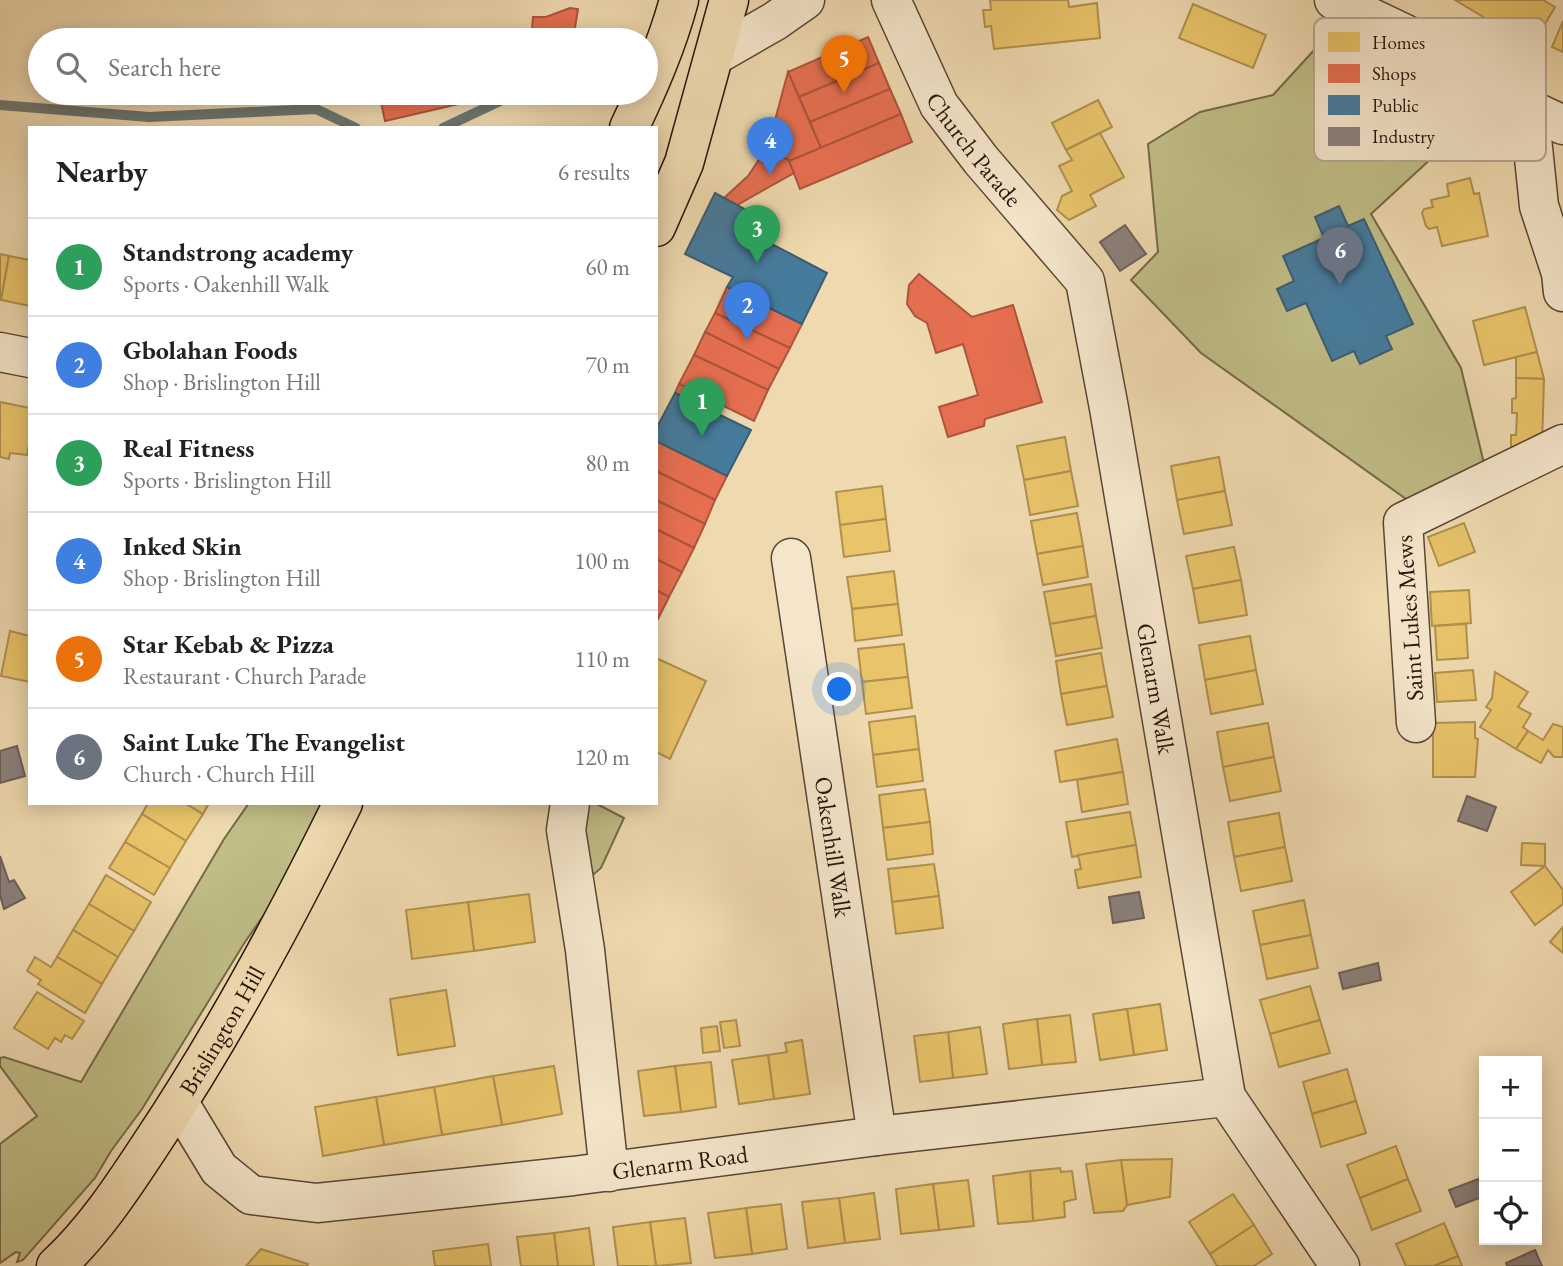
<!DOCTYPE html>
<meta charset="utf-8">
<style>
:root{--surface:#fff;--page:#f6f6f6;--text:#222;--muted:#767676;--line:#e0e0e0;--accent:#8f2418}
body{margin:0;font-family:"EB Garamond",serif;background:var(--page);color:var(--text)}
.controls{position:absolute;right:21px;bottom:21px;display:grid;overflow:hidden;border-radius:0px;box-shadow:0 4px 18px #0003}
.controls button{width:63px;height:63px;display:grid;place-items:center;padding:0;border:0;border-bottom:2px solid var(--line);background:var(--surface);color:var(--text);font:35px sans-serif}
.you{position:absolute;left:840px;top:690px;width:24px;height:24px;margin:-18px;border:5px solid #fff;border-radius:50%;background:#1a73e8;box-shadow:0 0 0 10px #1a73e833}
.badge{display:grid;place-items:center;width:46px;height:46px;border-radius:50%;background:var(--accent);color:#fff;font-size:23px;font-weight:700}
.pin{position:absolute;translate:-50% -58px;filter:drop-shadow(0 2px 4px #0008)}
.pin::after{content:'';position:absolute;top:37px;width:24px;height:21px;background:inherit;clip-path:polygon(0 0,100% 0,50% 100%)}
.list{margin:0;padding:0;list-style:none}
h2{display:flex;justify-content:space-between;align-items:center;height:91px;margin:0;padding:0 28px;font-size:30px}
h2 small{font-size:23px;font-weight:400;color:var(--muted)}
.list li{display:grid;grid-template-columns:46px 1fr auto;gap:21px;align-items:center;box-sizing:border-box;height:98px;padding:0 28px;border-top:2px solid var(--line)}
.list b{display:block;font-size:26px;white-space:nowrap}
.list p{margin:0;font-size:23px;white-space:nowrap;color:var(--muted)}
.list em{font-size:23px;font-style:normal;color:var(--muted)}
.icon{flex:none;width:38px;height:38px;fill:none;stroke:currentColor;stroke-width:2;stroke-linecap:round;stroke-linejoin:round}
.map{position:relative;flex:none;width:1563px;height:1266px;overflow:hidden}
.search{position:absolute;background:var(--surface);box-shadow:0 4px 18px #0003;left:28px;top:28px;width:630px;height:77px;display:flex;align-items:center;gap:18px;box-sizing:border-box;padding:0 24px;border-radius:38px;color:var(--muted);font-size:26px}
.panel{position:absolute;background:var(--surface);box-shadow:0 4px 18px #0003;left:28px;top:126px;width:630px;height:679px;border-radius:0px}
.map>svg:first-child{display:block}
.green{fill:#c0bd86;stroke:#746949;stroke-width:2}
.homes{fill:#e9c46a;stroke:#af904e;stroke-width:2}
.shops{fill:#e76f51;stroke:#ad543c;stroke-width:2}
.public{fill:#457b9d;stroke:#3c5c72;stroke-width:2}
.industry{fill:#8a817c;stroke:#6c615a;stroke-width:2}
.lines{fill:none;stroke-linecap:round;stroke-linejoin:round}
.stream{stroke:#6e7771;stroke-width:10}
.minor-casing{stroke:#594635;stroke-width:41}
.tertiary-casing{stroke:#594635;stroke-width:41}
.trunk-casing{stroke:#27150c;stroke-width:41}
.minor{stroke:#f5e6cb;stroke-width:38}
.tertiary{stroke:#f5e6cb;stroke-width:38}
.trunk{stroke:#efd9af;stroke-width:38}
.labels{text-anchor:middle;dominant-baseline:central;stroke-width:7;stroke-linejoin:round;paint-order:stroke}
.street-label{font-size:24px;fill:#27150c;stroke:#f5e6cb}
.key{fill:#f5e6cb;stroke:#b7a792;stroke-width:2}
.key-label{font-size:19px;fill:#27150c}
</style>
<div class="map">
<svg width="1563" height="1266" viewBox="0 0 1563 1266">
<rect width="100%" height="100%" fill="#efd9af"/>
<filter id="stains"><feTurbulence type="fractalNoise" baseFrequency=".00286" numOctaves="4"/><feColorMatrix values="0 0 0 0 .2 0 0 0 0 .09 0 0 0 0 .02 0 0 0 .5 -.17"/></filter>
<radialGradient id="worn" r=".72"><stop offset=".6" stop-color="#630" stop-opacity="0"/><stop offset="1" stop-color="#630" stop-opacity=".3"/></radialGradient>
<!-- green -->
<g class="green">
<path d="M1327 36 1434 84 1409 112 1447 144 1371 214 1461 368 1486 472 1416 506 1201 353 1131 280 1158 252 1148 144 1200 112 1273 95Z"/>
<path d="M249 803H322L280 892 245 942 142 1109 111 1151 95 1178 23 1260 17 1262 20 1253 16 1252 0 1263V1144L37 1116 0 1066V1058L4 1057 81 1082 224 839Z"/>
<path d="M583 803H595L624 818 601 868 594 874 589 873 582 808Z"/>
</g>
<!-- homes -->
<g class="homes">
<path d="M990 0H1068L1069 7 1097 3 1100 38 994 49 991 26 985 27 983 10H991Z"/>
<path d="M1455 0H1543L1555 7 1532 46Z"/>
<path d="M1193 4 1266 35 1253 68 1179 38Z"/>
<path d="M1563 21V52L1552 47Z"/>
<path d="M1098 100 1112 127 1066 150 1052 123Z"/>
<path d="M1100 133 1124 177 1090 195 1096 206 1069 220 1057 210 1062 196 1072 191 1059 166 1072 160 1066 150Z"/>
<path d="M1470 178 1474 194 1479 193 1488 236 1442 246 1437 227 1429 229 1426 226 1422 213 1424 209 1433 207 1431 200 1449 196 1447 184Z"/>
<path d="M0 254 9 256 1 300H0Z"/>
<path d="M9 256 30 260V306L1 300Z"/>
<path d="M1525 307 1537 352 1484 365 1473 321Z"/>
<path d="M1537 352 1544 379 1516 378V357Z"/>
<path d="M1516 378 1544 379 1542 446 1511 462V435H1516L1517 413H1512V399L1516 398Z"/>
<path d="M0 402 30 408V438L27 455 10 453 9 459 0 457Z"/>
<path d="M1065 437 1071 471 1024 480 1017 446Z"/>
<path d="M1219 457 1225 491 1177 500 1171 466Z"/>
<path d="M1071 471 1078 506 1030 515 1024 480Z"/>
<path d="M882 486 886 519 840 525 836 492Z"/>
<path d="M1225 491 1232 525 1184 534 1177 500Z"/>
<path d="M1077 513 1083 546 1037 554 1031 521Z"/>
<path d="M886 519 890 551 844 557 840 525Z"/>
<path d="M1464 523 1475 552 1439 566 1428 537Z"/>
<path d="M1083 546 1088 577 1043 585 1037 554Z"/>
<path d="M1234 547 1241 580 1193 589 1186 556Z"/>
<path d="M894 571 898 604 852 609 847 577Z"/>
<path d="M1241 580 1247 615 1199 623 1193 589Z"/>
<path d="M1091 584 1096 616 1050 624 1044 592Z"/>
<path d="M1469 590 1471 623 1432 626 1430 592Z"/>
<path d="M898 604 902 635 855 641 852 609Z"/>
<path d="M1096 616 1102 648 1056 656 1050 624Z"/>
<path d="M1466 624 1468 658 1437 660 1435 626Z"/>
<path d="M10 631 30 636V682L1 676Z"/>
<path d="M1250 636 1256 670 1205 680 1199 645Z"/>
<path d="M904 644 908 677 862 682 858 649Z"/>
<path d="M1101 653 1107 686 1061 694 1056 661Z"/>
<path d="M656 658 706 681 670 759 656 752Z"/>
<path d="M1256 670 1263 704 1211 714 1205 680Z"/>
<path d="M1473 670 1476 700 1437 702 1435 673Z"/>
<path d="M1495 672 1528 692 1518 707 1531 714 1523 727 1528 731 1516 749 1480 727 1491 710 1486 707 1492 698Z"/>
<path d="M908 677 912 708 866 714 862 682Z"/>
<path d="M1107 686 1113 717 1067 725 1061 694Z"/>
<path d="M915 716 919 749 873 755 869 722Z"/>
<path d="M1475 722V738L1478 739 1475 777H1433V723Z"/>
<path d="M1268 723 1274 757 1223 767 1217 732Z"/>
<path d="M1553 724 1563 727V757H1554L1548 750 1541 763 1516 749 1528 731 1543 740Z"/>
<path d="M1117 739 1123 772 1060 782 1055 751Z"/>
<path d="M919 749 923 781 877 787 873 755Z"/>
<path d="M1274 757 1281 791 1230 801 1223 767Z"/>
<path d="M1123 772 1128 804 1082 812 1077 780Z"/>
<path d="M925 789 930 822 883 828 879 795Z"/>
<path d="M148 803H185L203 814 186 841 142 814Z"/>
<path d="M185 803H209L203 814Z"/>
<path d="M1130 812 1136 845 1072 857 1066 822Z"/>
<path d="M1279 813 1285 847 1234 857 1228 822Z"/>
<path d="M142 814 186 841 170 868 125 842Z"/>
<path d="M930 822 933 854 887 860 883 828Z"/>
<path d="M125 842 170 868 154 895 109 868Z"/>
<path d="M1522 843 1545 844V866L1521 865Z"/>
<path d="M1136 845 1141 877 1078 888 1075 870 1081 869 1078 855Z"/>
<path d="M1285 847 1292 881 1241 891 1234 857Z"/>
<path d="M934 864 939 896 892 902 888 869Z"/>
<path d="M1545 866 1563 890V904L1535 925 1511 892Z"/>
<path d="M106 875 151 902 134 931 89 904Z"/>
<path d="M529 894 535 942 474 951 468 902Z"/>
<path d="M939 896 943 928 896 934 892 902Z"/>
<path d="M1304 900 1311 935 1260 945 1253 911Z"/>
<path d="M468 902 474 951 412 959 406 910Z"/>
<path d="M89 904 134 931 118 957 73 930Z"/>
<path d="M1563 927V953L1550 942Z"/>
<path d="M73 930 118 957 102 984 57 957Z"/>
<path d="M1311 935 1318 968 1267 979 1260 945Z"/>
<path d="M35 957 51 967 57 957 102 984 85 1013 38 984 41 980 27 971Z"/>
<path d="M1310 986 1320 1020 1270 1034 1260 1000Z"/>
<path d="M446 990 455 1046 398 1055 390 999Z"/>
<path d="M37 992 84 1021 72 1039 65 1035 61 1042 55 1038 48 1049 14 1028Z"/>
<path d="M1160 1004 1167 1050 1134 1055 1127 1009Z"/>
<path d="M1127 1009 1134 1055 1100 1060 1093 1014Z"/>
<path d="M1070 1015 1076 1062 1042 1065 1037 1019Z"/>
<path d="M1037 1019 1042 1065 1009 1069 1003 1024Z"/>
<path d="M736 1020 740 1046 724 1048 720 1022Z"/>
<path d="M1320 1020 1330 1053 1279 1067 1270 1034Z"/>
<path d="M717 1026 720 1051 703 1053 701 1028Z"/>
<path d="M980 1027 987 1074 953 1078 948 1032Z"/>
<path d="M948 1032 953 1078 920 1082 914 1036Z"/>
<path d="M802 1040 810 1094 774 1099 768 1055 787 1052 785 1043Z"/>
<path d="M768 1055 774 1099 739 1104 732 1060Z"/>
<path d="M711 1062 716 1107 681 1112 675 1066Z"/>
<path d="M554 1066 562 1114 502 1125 493 1076Z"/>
<path d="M675 1066 681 1112 644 1116 638 1071Z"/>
<path d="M1347 1069 1356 1101 1312 1114 1303 1082Z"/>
<path d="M493 1076 502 1125 442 1135 434 1087Z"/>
<path d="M434 1087 442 1135 384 1145 376 1097Z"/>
<path d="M376 1097 384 1145 323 1156 315 1107Z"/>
<path d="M1356 1101 1366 1133 1321 1147 1312 1114Z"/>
<path d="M1396 1146 1408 1179 1360 1198 1347 1165Z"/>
<path d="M1172 1159 1170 1197 1127 1205 1121 1160Z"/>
<path d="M1121 1160 1127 1205 1123 1211 1094 1213 1086 1164Z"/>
<path d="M1060 1168 1061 1172 1072 1171 1076 1199 1064 1202 1065 1217 1033 1221 1030 1171Z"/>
<path d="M1030 1171 1033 1221 998 1224 993 1176Z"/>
<path d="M1408 1179 1421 1211 1372 1230 1360 1198Z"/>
<path d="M968 1180 974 1226 939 1230 933 1184Z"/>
<path d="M933 1184 939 1230 901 1234 896 1189Z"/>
<path d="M874 1193 880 1239 845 1243 839 1198Z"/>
<path d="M1233 1194 1254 1225 1210 1254 1189 1222Z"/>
<path d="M839 1198 845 1243 808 1248 802 1202Z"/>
<path d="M781 1204 787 1249 752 1254 746 1208Z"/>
<path d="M746 1208 752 1254 715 1258 708 1213Z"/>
<path d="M685 1218 691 1263 656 1266 650 1222Z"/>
<path d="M650 1222 656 1266H618L613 1227Z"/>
<path d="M1444 1223 1458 1256 1434 1266H1406L1396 1244Z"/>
<path d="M1254 1225 1272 1254 1254 1266H1217L1210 1254Z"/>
<path d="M589 1228 594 1266H558L554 1233Z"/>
<path d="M554 1233 558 1266H521L517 1237Z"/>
<path d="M488 1244 491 1266H435L433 1251Z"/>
<path d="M261 1249 308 1264 307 1266H246Z"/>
<path d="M1458 1256 1462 1266H1434Z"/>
</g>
<!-- shops -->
<g class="shops">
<path d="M570 8 578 9 573 40H531L533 17H546Z"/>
<path d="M868 37 879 63 799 97 788 72Z"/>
<path d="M879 63 890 89 810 122 799 97Z"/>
<path d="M788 72 821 148 789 161 768 146Z"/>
<path d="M890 89 901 114 821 148 810 122Z"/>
<path d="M379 93H461L463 103 385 121Z"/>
<path d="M901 114 912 142 800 189 789 161Z"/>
<path d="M768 146 789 161 794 173 737 205 724 198 748 176Z"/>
<path d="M919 274 972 317 1013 305 1042 402 985 419 984 426 948 437 939 407 978 395 963 344 936 353 927 323 915 316 907 304 909 285Z"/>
<path d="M727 287 802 324 790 348 715 313Z"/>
<path d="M715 313 790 348 779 369 705 332Z"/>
<path d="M705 332 779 369 768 390 694 355Z"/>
<path d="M694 355 768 390 754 421 679 384Z"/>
<path d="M679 384 692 390 687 399 675 393Z"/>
<path d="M656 441 727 476 715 500 656 471Z"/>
<path d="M656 471 715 500 705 524 656 500Z"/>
<path d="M656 500 705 524 694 548 656 529Z"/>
<path d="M656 529 694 548 682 572 656 559Z"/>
<path d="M656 559 682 572 669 597 656 590Z"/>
<path d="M656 590 669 597 658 619 656 618Z"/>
</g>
<!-- public -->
<g class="public">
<path d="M715 193 759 217 751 233 827 273 802 324 727 287 733 277 685 254Z"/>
<path d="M1339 206 1348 226 1364 219 1413 324 1386 336 1392 349 1360 364 1354 351 1332 361 1306 303 1287 311 1277 289 1294 281 1283 256 1324 238 1315 217Z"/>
<path d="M675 393 751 430 727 476 656 441V429Z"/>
</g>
<!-- industry -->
<g class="industry">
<path d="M1125 225 1146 254 1120 271 1100 242Z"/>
<path d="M17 746 25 776 0 783V751Z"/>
<path d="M1467 796 1496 807 1487 831 1458 821Z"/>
<path d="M0 856 9 882 14 880 25 898 4 909 0 895Z"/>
<path d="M1139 892 1144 918 1113 923 1109 897Z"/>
<path d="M1378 963 1381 980 1343 989 1339 973Z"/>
<path d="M1481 1178 1484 1185V1196L1456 1207 1449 1190Z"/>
<path d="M1535 1250 1542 1266H1507L1506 1263Z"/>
</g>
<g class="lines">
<!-- stream -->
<g class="stream">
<path d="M0 105 149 117 316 109 356 128"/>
<path d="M443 128 517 93"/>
</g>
<defs>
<g id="minor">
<path id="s1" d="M891 0 939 105 981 160 1085 281 1109 408 1226 1097 1340 1266"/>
<path d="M1529 109 1539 206 1561 273 1563 292"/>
<path d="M0 352 30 358"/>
<path id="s2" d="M791 558 877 1136"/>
<path d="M1416 723 1403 522 1563 444"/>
<path d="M570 803 566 830 585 950 609 1172"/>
<path id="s3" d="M179 1103 219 1169 251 1195 317 1203 573 1176 877 1136 1226 1097"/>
</g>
<g id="tertiary">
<path d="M1334 0 1426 44 1529 109 1563 125"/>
<path d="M714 56 775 21 805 0"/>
</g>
<g id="trunk">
<path d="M629 128C649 86 667 45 679 0"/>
<path d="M656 227 684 163 729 0"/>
<path id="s4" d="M56 1266C95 1230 124 1185 153 1141 225 1033 286 919 343 803"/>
</g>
</defs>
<!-- minor casing -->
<use href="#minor" class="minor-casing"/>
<!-- tertiary casing -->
<use href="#tertiary" class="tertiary-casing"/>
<!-- trunk casing -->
<use href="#trunk" class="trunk-casing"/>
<!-- minor -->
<use href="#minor" class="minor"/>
<!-- tertiary -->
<use href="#tertiary" class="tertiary"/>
<!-- trunk -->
<use href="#trunk" class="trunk"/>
</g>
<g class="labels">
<!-- street labels -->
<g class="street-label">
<text stroke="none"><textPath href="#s1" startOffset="172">Church Parade</textPath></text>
<text transform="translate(1409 618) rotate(-94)">Saint Lukes Mews</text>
<text stroke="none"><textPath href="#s1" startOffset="758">Glenarm Walk</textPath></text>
<text stroke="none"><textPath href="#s2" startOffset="292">Oakenhill Walk</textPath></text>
<text stroke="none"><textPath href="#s4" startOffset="289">Brislington Hill</textPath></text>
<text stroke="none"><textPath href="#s3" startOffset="550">Glenarm Road</textPath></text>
</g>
</g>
<!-- legend -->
<rect x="1314" y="18" width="232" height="143" rx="10" class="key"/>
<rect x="1328" y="32" width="32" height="20" fill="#e9c46a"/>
<rect x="1328" y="64" width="32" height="19" fill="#e76f51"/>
<rect x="1328" y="95" width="32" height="20" fill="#457b9d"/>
<rect x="1328" y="127" width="32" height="19" fill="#8a817c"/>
<g class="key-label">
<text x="1372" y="49">Homes</text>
<text x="1372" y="80">Shops</text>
<text x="1372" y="112">Public</text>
<text x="1372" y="143">Industry</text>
</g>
<rect width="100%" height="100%" filter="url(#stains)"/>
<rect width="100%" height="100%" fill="url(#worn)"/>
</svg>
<div class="controls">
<button>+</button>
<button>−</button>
<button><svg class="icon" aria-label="locate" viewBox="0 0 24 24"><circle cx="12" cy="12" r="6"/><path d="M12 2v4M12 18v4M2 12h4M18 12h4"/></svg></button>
</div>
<div class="you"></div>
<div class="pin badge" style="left:702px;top:436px;background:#2e9e5b">1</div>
<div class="pin badge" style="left:747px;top:340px;background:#3f7fe0">2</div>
<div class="pin badge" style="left:757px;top:263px;background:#2e9e5b">3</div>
<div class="pin badge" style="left:770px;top:175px;background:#3f7fe0">4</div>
<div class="pin badge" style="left:844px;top:93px;background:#e8710a">5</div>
<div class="pin badge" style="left:1340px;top:285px;background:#6b7280">6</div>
<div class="search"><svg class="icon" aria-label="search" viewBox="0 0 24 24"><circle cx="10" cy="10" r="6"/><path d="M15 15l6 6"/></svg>Search here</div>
<section class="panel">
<h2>Nearby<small>6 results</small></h2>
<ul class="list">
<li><span class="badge" style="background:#2e9e5b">1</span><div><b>Standstrong academy</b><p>Sports · Oakenhill Walk</p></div><em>60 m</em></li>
<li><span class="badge" style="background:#3f7fe0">2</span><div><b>Gbolahan Foods</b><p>Shop · Brislington Hill</p></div><em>70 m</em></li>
<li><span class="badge" style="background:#2e9e5b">3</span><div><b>Real Fitness</b><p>Sports · Brislington Hill</p></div><em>80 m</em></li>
<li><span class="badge" style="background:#3f7fe0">4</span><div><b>Inked Skin</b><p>Shop · Brislington Hill</p></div><em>100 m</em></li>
<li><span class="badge" style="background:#e8710a">5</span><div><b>Star Kebab &amp; Pizza</b><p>Restaurant · Church Parade</p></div><em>110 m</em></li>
<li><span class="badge" style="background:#6b7280">6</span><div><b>Saint Luke The Evangelist</b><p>Church · Church Hill</p></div><em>120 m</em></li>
</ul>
</section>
</div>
